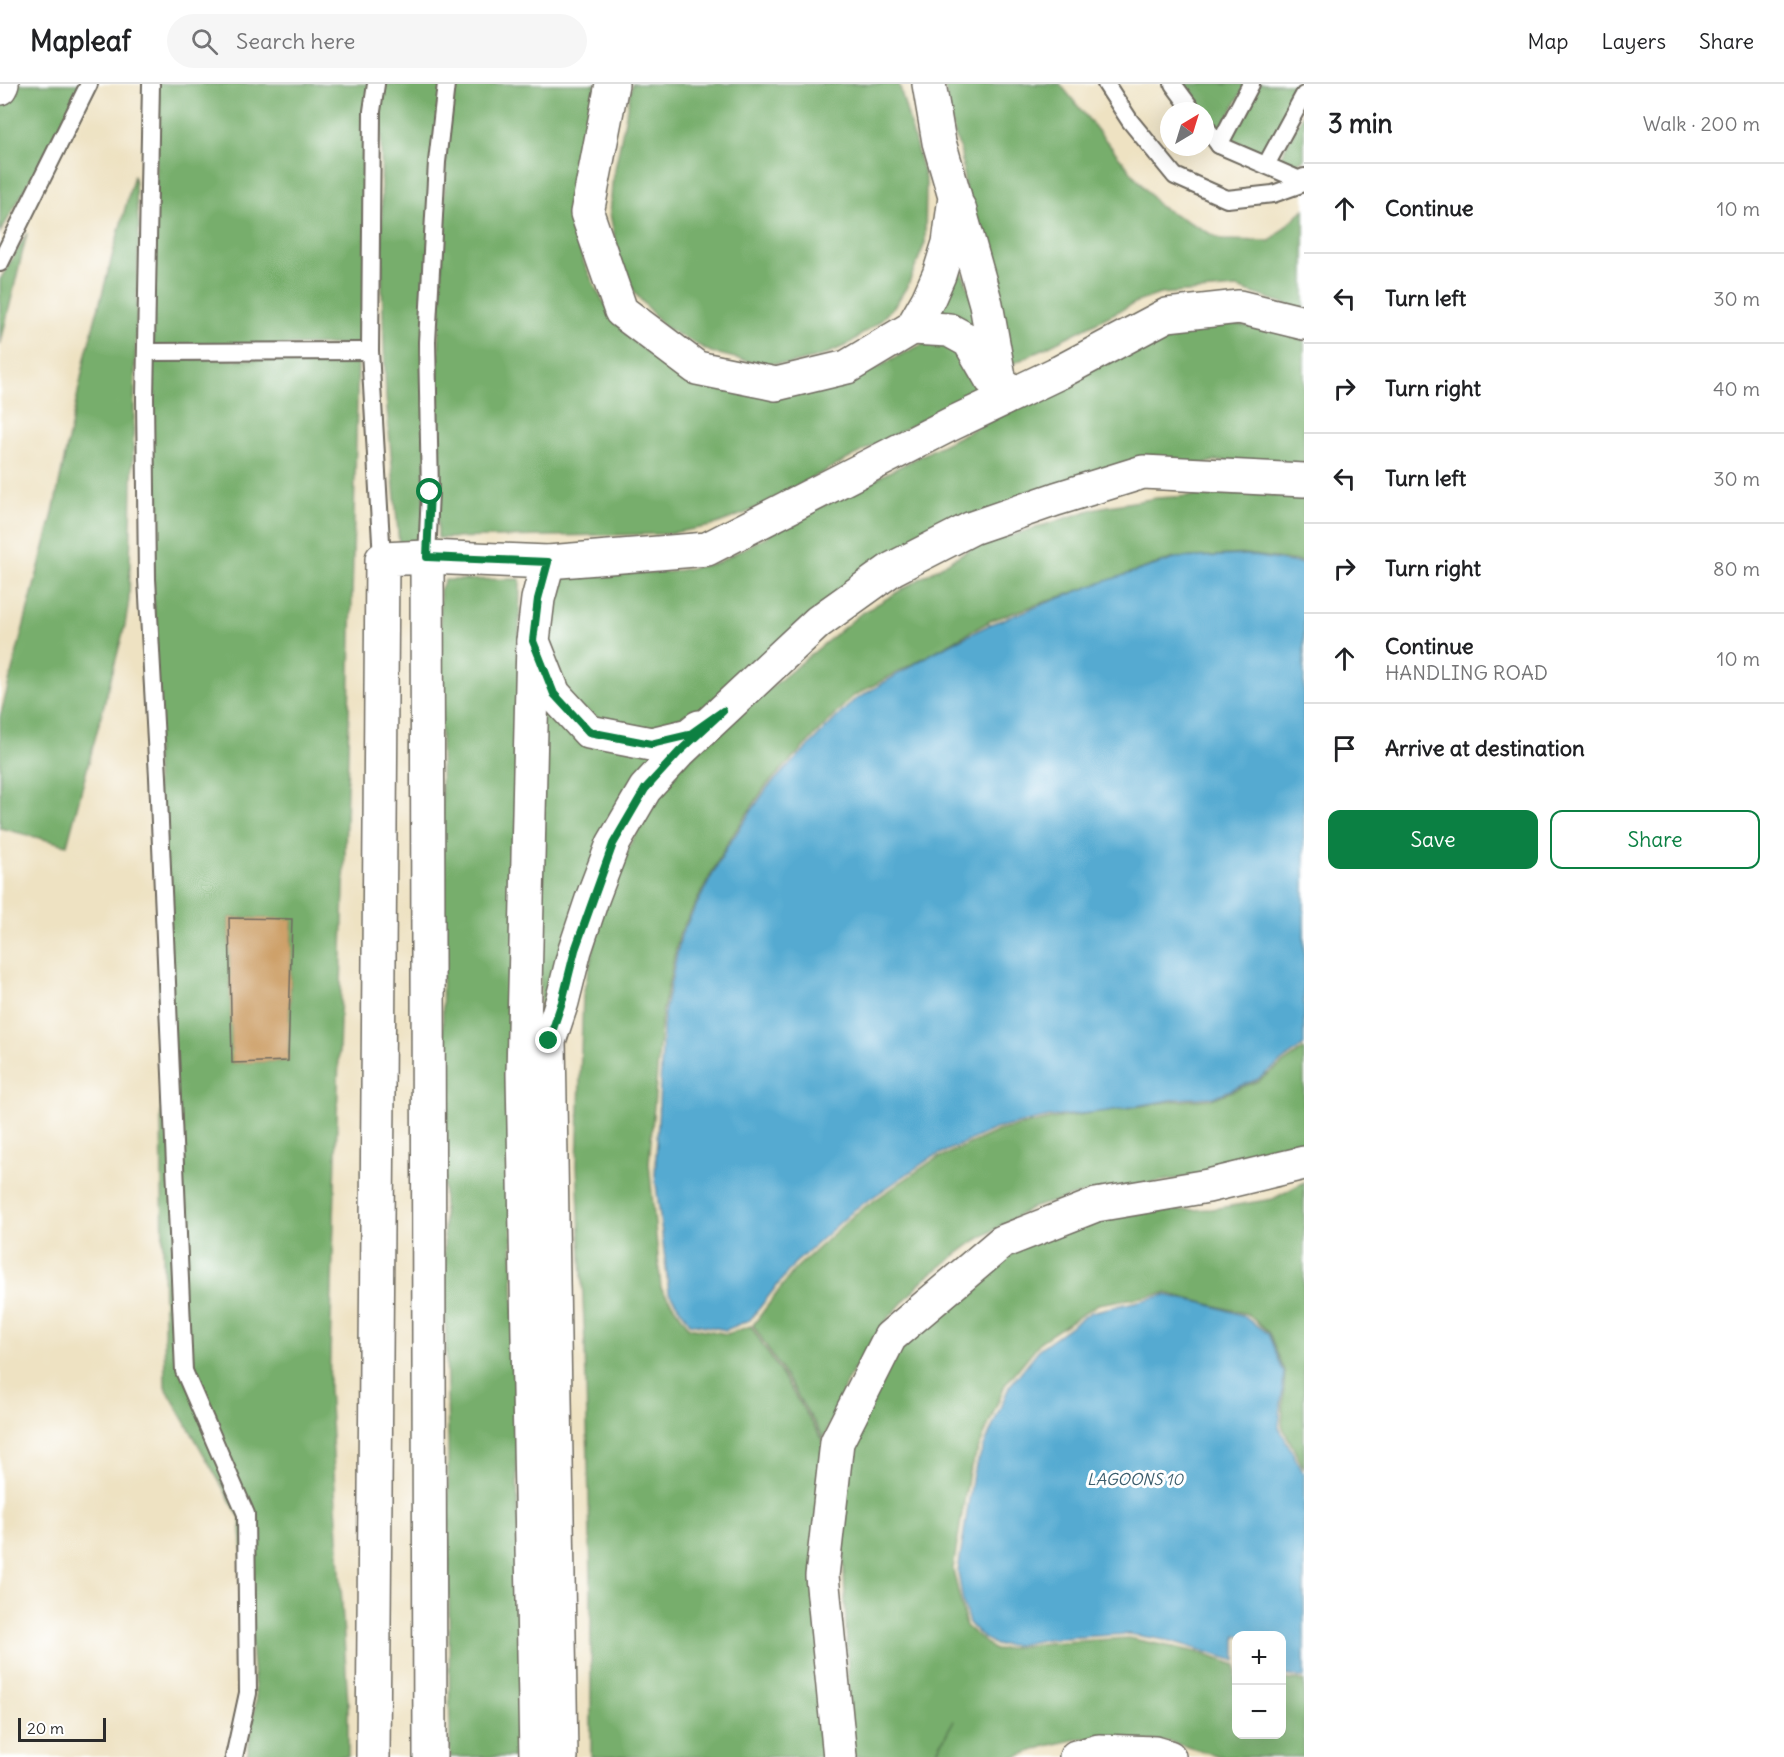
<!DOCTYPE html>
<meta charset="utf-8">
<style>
:root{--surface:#fff;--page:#f6f6f6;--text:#202124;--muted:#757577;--line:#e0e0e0;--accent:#0b8043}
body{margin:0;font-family:Delius,sans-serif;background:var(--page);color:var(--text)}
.controls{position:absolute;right:18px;bottom:18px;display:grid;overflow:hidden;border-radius:12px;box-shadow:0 6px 24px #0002}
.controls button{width:54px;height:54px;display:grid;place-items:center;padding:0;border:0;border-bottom:2px solid var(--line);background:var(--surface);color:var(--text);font:30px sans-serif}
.compass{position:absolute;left:1160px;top:18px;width:54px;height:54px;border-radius:50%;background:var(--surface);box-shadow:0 6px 24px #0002;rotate:38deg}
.scale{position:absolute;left:18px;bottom:15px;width:88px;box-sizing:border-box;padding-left:6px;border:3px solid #2b2b2b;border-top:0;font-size:16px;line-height:21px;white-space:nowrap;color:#2b2b2b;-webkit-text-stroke:4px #fff;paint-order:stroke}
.stop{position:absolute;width:18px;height:18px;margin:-14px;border:4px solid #0b8043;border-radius:50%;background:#fff}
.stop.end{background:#0b8043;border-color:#fff;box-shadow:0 2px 6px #0008}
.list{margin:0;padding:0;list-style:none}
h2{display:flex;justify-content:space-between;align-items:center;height:78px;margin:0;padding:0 24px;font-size:26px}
h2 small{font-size:20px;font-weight:400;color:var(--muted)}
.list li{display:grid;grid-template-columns:39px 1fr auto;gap:18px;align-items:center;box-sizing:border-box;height:90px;padding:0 24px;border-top:2px solid var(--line)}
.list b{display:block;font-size:22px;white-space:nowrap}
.list p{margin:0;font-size:20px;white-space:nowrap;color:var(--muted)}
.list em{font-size:20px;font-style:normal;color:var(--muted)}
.actions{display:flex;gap:12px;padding:18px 24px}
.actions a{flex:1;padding:14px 0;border:2px solid var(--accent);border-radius:12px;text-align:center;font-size:21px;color:var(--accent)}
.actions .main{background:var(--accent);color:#fff}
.icon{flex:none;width:33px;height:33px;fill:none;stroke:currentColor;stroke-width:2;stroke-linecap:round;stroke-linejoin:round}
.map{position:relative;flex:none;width:1304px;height:1673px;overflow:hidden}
header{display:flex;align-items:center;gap:36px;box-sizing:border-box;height:84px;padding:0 30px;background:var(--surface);border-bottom:2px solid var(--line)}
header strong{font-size:28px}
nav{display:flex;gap:33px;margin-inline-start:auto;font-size:21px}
.search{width:420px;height:54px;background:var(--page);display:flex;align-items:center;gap:15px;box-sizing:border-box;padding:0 21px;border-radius:33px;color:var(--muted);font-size:22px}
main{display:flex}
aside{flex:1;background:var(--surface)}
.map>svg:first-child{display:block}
.forest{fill:#77ae6c;stroke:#516c4c;stroke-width:1.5;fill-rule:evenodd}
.water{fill:#55aad1;stroke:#406a7e;stroke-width:1.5}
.building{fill:#cea16b}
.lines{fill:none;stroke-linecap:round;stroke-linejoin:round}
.service-casing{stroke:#6f6b60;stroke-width:20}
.minor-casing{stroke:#6f6b60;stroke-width:36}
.service{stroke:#fff;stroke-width:16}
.minor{stroke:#fff;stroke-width:33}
.route{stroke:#0b8043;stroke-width:8}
.labels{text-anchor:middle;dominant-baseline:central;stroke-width:6;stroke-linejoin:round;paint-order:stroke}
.water-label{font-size:16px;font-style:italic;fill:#3c5e6d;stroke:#fff}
</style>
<header>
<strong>Mapleaf</strong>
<div class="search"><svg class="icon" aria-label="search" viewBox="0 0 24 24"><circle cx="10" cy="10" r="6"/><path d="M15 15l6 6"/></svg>Search here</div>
<nav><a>Map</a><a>Layers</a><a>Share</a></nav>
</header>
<main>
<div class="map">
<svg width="1304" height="1673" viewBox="0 0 1304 1673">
<rect width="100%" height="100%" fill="#fff"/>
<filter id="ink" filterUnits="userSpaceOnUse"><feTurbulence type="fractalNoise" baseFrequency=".0167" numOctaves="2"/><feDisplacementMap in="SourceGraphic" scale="12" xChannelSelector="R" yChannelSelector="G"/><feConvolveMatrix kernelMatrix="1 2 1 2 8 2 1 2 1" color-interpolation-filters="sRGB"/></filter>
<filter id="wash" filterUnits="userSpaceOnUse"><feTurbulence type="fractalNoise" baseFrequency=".008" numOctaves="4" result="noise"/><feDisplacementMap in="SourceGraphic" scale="24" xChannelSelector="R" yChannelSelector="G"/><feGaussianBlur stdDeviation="1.35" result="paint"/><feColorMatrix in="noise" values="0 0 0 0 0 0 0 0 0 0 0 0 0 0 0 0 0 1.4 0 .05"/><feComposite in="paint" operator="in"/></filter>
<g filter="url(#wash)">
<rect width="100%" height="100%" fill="#eee2c2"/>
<!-- forest -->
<g class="forest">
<path d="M14 0H80L65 34 0 149V25Z"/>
<path d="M157 0H370L365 260 153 263Z"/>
<path d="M382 0H444L422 453 411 468 399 459 386 313 382 201 381 12Z"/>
<path d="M454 0H596L577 140 578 159 584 179 598 209 622 246 636 260 665 280 842 297 879 283 894 274 925 259 959 260 980 296 978 304 963 314 748 428 711 442 666 450 438 454 436 336 447 40Z"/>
<path d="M632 0H899L926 98 925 159 908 201 896 220 879 238 847 261 819 273 789 280 751 278 711 268 664 243 635 209 619 176 610 130 612 100Z"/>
<path d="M944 0H1060L1159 122 1222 156 1270 157 1304 125V226L1237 204 1160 210 1137 218 1003 285 965 105 961 69 952 42Z"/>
<path d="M1183 0H1246L1221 46Z"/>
<path d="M1258 0H1304L1265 72 1229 54Z"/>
<path d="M1304 28V76L1285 83 1278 78Z"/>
<path d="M134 91 139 143 129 516 125 541 67 761 0 744V633L53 429 86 270Z"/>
<path d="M27 149 1 258 0 260V196Z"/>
<path d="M951 159 995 273 950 246 929 216Z"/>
<path d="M1232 240 1275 247 1304 256V380L1273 377H1216L1004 421 691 639 626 650 567 616 544 541 551 491 670 488 717 479 830 418 1157 252 1187 244Z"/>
<path d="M150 274C220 277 289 274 358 276L348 669 329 1304 348 1620V1673H247L256 1617 240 1434 165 1302ZM229 834 292 835 288 977 232 979Z"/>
<path d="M1254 408 1304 416V478L1247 470 1174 474 992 536 852 613 765 703 728 758 679 851 662 930 649 1079 661 1204 689 1243 727 1250 751 1242 823 1356 828 1673H591V1493L585 1261 577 1081 583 911 602 828 632 756 676 686 755 617 859 531 970 465 1097 424 1157 414Z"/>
<path d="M520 495 512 1138 523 1673H450L448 1357 444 1157 440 506 445 496Z"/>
<path d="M559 623 664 660 541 937 536 628Z"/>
<path d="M1304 965V1075L1081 1110 1031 1124 975 1157 925 1194 883 1240 847 1297 824 1354 753 1241 795 1185 856 1129 932 1077 998 1047 1051 1035 1175 1017 1212 1015 1258 997Z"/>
<path d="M1304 1098V1385L1282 1342 1285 1288 1269 1249 1247 1230 1166 1209 1098 1220 1041 1257 1005 1301 969 1388 953 1485 966 1542 994 1566 1047 1559 1128 1554 1197 1568 1236 1581V1650H1282V1595L1304 1597V1673H1223L1170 1658 1083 1654 1046 1662 1016 1673H934L954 1636 933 1673H851L841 1406 848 1365 893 1274 923 1241 983 1188 1030 1159 1084 1138 1145 1128 1212 1125 1273 1115Z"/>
</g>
<!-- water -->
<g class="water">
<path d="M1247 471 1304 480V961L1258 995 1213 1013 1176 1015 1108 1027 1049 1033 995 1045 931 1074 854 1126 794 1180 750 1236 726 1246 690 1239 669 1209 655 1091 664 930 681 851 727 763 767 704 853 617 933 569 991 540 1097 500 1178 474Z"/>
<path d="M1165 1211 1203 1219 1242 1231 1268 1250 1284 1289 1279 1343 1304 1390V1594L1282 1591V1552H1236V1577L1171 1557 1128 1550 1047 1555 1017 1561H995L982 1553 969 1539 963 1519 958 1488 973 1389 1009 1303 1040 1264 1091 1228Z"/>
</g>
<g id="blocks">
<!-- building -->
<path class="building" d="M229 834 292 835 288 977 232 979Z"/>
</g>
</g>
<g filter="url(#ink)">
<use href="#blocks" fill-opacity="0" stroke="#6f6b60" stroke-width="1.5"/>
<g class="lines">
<defs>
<g id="service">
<path d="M151 0 145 314 147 495 158 693 184 1287 246 1430 248 1609 234 1673"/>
<path d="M376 0 372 27 370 267 382 475"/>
<path d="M1106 0 1130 37 1175 92 1227 115 1273 110 1304 99"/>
<path d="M1173 0 1193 27"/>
<path d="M1205 42 1219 61 1300 96 1304 93"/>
<path d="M1219 61 1251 0"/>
<path d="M1266 81 1304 11"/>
<path d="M0 179 89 0"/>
<path d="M146 268 370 267"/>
<path d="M427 473 430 408 427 258 437 78 446 0"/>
</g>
<g id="minor">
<path d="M612 0 587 129 621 227 697 284 776 300 847 283 912 244 928 216 939 191 949 159 955 113 939 58 929 0"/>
<path d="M0 4 2 0"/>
<path d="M959 124 986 220 1003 315"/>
<path d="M912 244 949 246 969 257 991 295"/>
<path d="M427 473 548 478 707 465 949 341 1060 288 1167 231 1239 223 1304 239"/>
<path d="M548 478 538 515 533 557 554 610 589 648 651 660 689 651 699 643"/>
<path d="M533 557 523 990 536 1673"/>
<path d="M373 1673 382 475 427 473 430 1673"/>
<path d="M561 1673 549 957 562 918 575 866 592 815 613 760 645 705 679 668 818 538 892 485 972 444 1056 415 1143 388 1304 396"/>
<path d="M840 1673 822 1492 837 1358 890 1253 1002 1158 1096 1121 1208 1102 1304 1079"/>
<path d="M1076 1673 1099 1667 1155 1669 1169 1673"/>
</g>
</defs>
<!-- service casing -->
<use href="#service" class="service-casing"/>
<!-- minor casing -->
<use href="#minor" class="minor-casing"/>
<!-- service -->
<use href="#service" class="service"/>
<!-- minor -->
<use href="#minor" class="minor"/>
</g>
</g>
<g class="lines" filter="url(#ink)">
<!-- route -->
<path class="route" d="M430 408 427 473 548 478 538 515 533 557 554 610 589 648 651 660 689 651 723 627 679 668 645 705 613 760 575 866 562 918 549 957"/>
</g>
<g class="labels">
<!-- water labels -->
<g class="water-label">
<text x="1135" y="1395">LAGOONS 10</text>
</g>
</g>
</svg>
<div class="controls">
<button>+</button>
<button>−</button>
</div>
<svg class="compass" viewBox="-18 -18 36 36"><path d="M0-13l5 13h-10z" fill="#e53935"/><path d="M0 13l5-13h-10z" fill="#757577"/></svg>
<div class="scale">20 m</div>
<div class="stop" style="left:430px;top:408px"></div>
<div class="stop end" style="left:549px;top:957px"></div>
</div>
<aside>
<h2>3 min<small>Walk · 200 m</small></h2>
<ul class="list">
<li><svg class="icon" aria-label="ahead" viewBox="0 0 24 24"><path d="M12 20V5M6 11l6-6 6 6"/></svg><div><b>Continue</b></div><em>10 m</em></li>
<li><svg class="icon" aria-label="left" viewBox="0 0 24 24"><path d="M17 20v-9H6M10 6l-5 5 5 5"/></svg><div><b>Turn left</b></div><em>30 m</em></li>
<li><svg class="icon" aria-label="right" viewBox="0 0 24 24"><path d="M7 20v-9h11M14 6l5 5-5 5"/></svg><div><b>Turn right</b></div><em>40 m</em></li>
<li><svg class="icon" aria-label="left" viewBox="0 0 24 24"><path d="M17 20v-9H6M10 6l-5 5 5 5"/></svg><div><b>Turn left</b></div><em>30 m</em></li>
<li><svg class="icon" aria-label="right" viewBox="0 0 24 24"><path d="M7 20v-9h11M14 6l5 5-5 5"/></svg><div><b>Turn right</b></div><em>80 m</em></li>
<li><svg class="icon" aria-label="ahead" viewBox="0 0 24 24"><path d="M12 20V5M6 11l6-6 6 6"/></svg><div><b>Continue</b><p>HANDLING ROAD</p></div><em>10 m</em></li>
<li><svg class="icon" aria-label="arrive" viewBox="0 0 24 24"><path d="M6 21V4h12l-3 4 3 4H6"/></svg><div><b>Arrive at destination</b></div></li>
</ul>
<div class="actions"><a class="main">Save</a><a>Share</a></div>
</aside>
</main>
